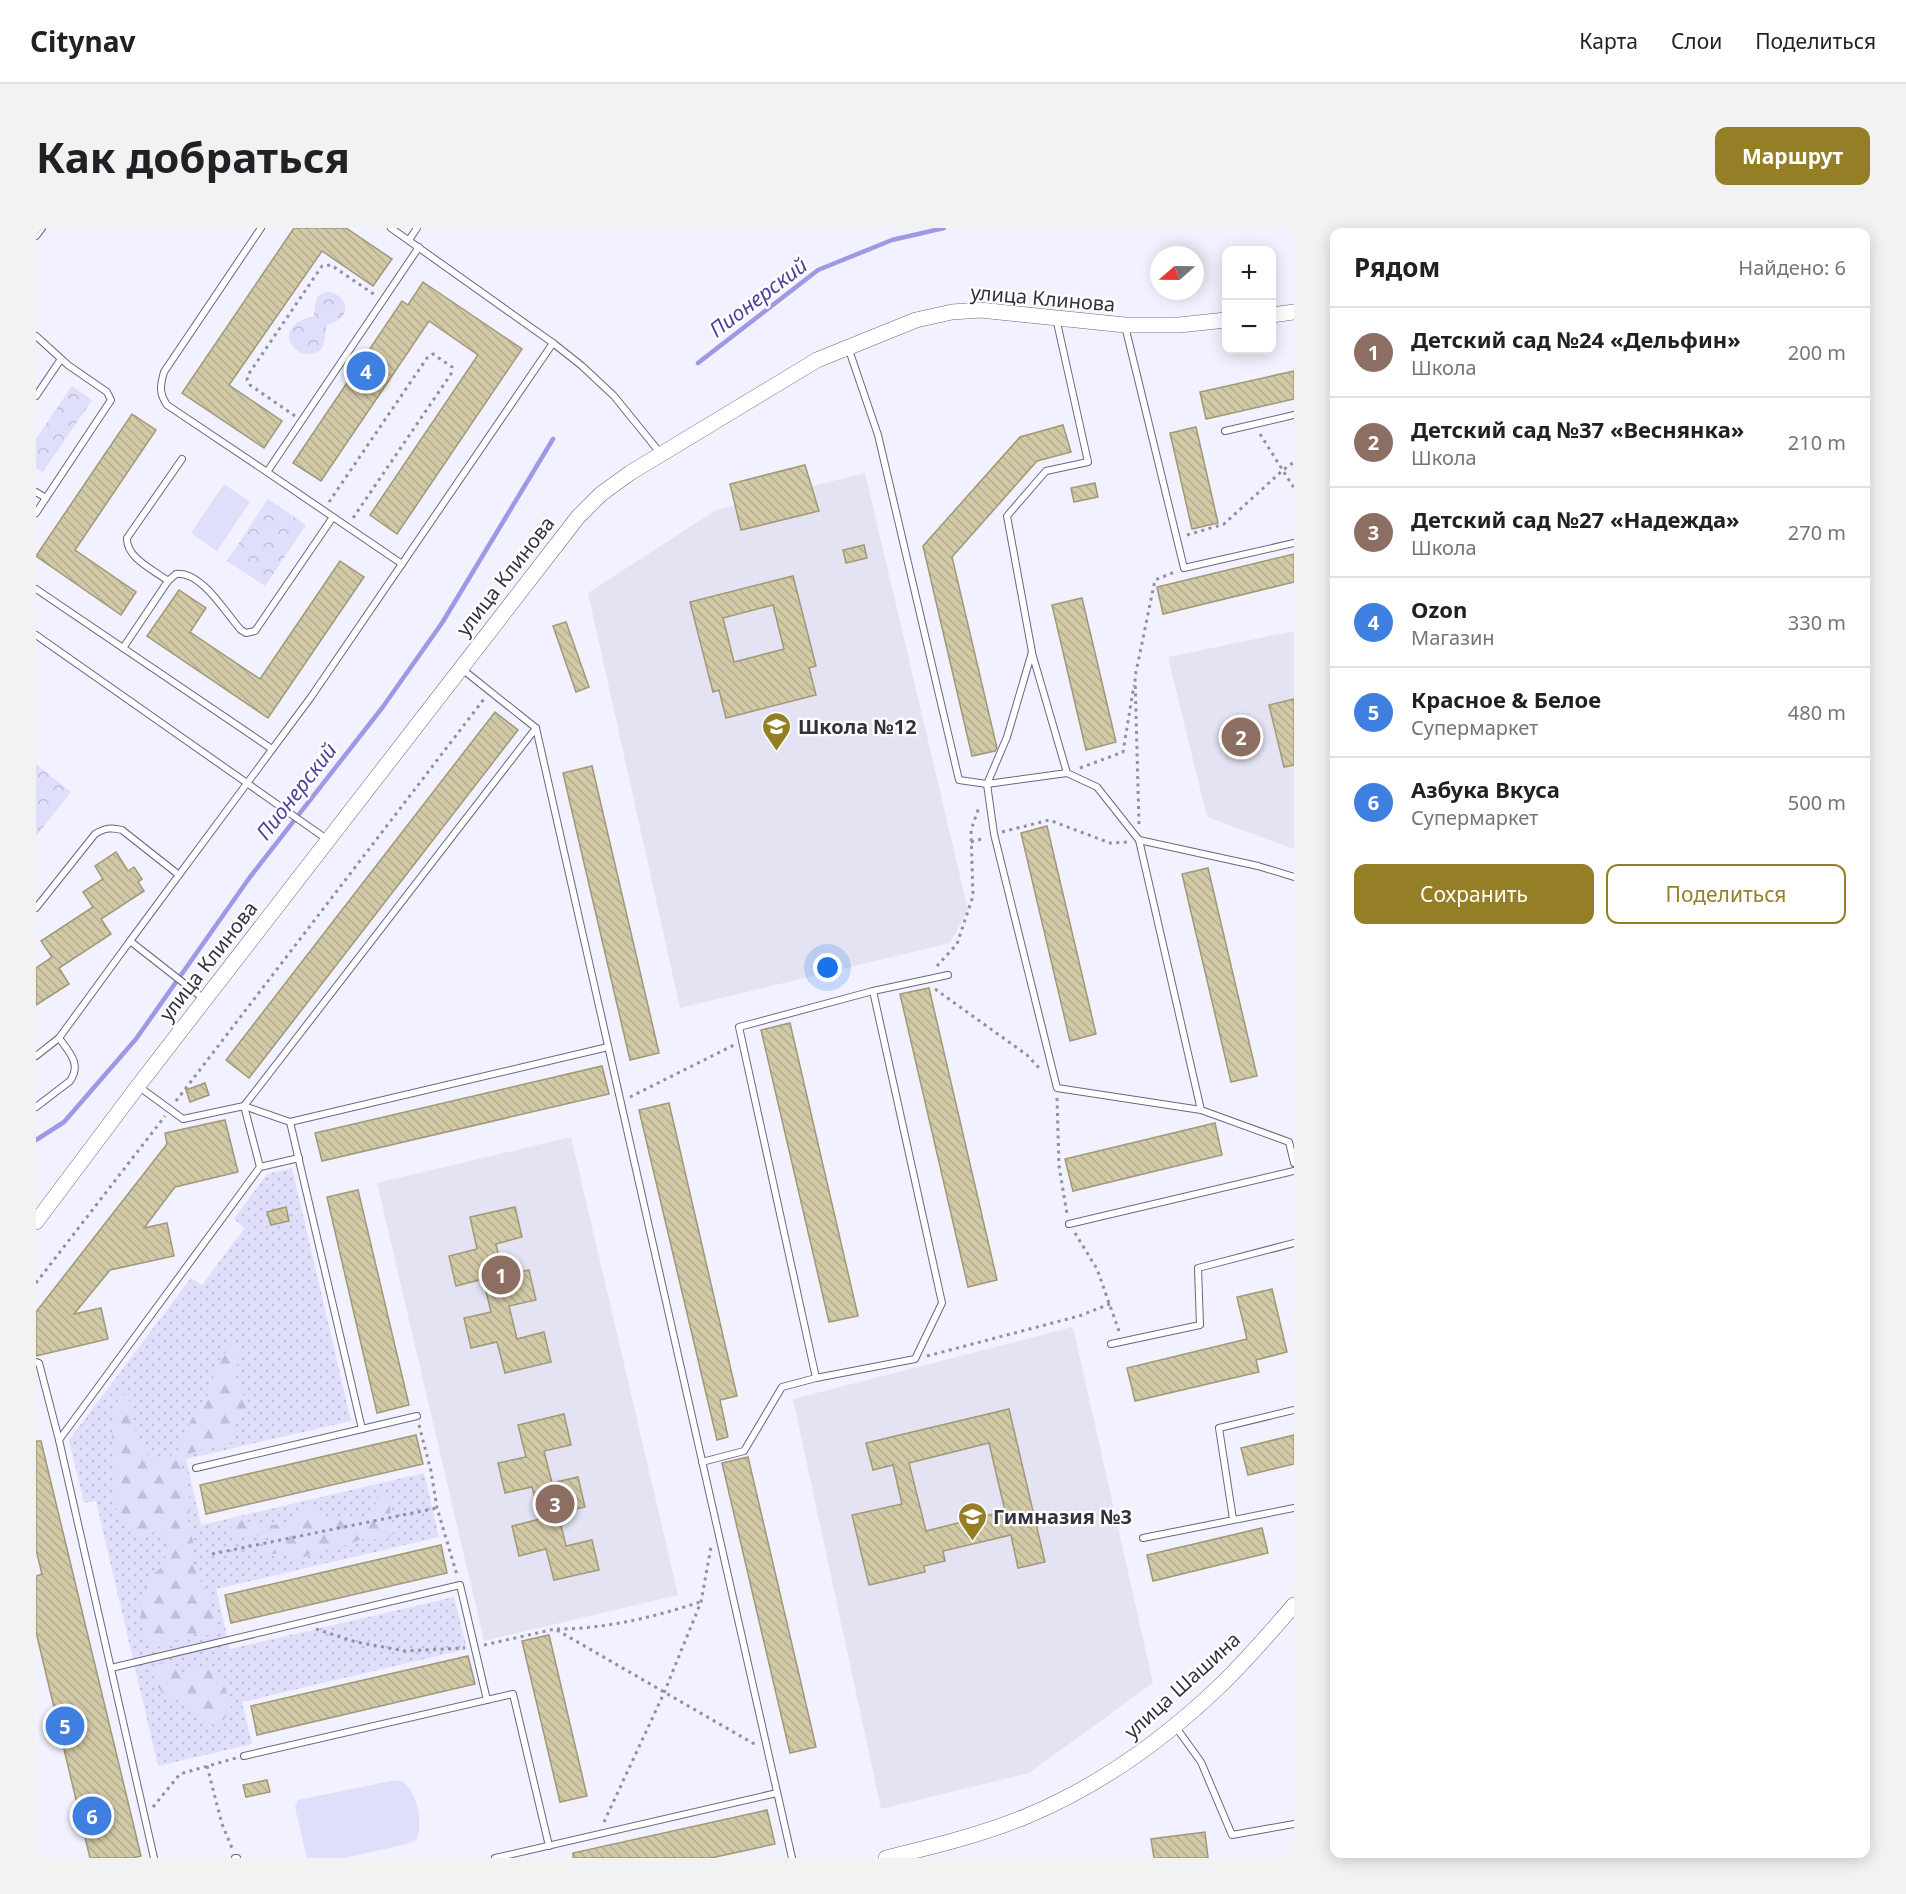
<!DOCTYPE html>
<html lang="ru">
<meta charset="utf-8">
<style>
:root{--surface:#fff;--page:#f2f2f2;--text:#202124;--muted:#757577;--line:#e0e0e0;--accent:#957f26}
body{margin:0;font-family:"Noto Sans",sans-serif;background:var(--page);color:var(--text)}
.controls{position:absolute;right:18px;top:18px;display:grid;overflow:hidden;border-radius:12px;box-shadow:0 3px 15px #0003}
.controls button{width:54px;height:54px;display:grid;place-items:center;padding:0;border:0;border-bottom:2px solid var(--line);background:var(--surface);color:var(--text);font:30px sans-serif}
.compass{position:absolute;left:1114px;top:18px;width:54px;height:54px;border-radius:50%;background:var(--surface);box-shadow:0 3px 15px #0003;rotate:250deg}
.you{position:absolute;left:792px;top:740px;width:21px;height:21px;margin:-15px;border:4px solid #fff;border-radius:50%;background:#1a73e8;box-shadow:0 0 0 9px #1a73e833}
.badge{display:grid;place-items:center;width:39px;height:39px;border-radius:50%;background:var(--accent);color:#fff;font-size:20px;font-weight:700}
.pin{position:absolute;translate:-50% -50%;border:3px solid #fff;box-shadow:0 2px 6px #0006}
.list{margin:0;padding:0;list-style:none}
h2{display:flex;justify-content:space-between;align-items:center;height:78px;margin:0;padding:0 24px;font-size:26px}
h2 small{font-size:20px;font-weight:400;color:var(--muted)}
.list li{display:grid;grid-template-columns:39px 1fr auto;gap:18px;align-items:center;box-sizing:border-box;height:90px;padding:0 24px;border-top:2px solid var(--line)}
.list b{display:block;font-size:22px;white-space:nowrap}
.list p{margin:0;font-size:20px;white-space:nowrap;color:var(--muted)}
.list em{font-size:20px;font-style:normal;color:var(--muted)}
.actions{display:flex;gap:12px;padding:18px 24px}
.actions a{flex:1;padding:14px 0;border:2px solid var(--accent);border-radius:12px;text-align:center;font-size:21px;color:var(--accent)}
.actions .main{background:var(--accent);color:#fff}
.map{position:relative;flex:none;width:1258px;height:1630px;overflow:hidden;border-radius:12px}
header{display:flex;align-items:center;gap:36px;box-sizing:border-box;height:84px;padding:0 30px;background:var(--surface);border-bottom:2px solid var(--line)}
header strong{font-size:28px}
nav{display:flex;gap:33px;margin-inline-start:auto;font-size:21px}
.intro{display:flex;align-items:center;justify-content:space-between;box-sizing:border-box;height:144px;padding:0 36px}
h1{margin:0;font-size:42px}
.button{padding:15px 27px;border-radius:12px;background:var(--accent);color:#fff;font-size:21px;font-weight:700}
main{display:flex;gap:36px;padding:0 36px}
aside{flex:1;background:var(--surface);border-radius:12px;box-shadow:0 3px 15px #0003}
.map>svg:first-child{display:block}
.built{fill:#e4e3f4}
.grass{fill:url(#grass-dots)}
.forest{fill:url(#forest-firs)}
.park{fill:url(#park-crowns)}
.pitch{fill:#dfdefb}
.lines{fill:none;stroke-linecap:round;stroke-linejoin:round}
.stream{stroke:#9e98e5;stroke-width:4.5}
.building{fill:url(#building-back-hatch);stroke:#a19877;stroke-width:1.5;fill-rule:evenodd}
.service-casing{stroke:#696785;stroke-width:8}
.tertiary-casing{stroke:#696785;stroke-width:16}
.path{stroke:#91919e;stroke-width:3;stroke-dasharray:3 4.5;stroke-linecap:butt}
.service{stroke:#fff;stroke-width:6}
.tertiary{stroke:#fff;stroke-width:15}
.labels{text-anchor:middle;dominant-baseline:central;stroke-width:4.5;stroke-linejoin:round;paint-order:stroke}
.street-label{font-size:20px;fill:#32323f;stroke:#fff}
.poi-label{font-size:20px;font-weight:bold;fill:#32323f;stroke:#fff;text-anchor:start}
.water-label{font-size:21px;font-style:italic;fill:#50419b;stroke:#fff}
</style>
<header>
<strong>Citynav</strong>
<nav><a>Карта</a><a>Слои</a><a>Поделиться</a></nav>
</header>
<div class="intro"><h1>Как добраться</h1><a class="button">Маршрут</a></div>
<main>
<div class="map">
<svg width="1258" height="1630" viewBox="0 0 1258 1630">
<defs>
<pattern id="grass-dots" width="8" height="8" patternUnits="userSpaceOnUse" patternTransform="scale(1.5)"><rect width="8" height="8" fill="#dfdefb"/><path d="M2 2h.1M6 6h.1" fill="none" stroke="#c0bfd8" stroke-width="1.8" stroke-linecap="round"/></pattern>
<pattern id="forest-firs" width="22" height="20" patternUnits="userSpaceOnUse" patternTransform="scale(1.5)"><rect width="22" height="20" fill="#dfdefb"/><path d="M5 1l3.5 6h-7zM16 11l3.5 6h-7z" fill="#c0bfd8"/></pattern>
<pattern id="park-crowns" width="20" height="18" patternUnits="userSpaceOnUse" patternTransform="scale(1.5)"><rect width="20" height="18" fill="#dfdefb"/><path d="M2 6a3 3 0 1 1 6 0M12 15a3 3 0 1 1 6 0" fill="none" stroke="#c0bfd8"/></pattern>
<pattern id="building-back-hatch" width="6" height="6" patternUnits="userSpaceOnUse" patternTransform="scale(1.5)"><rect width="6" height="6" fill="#d2c9a6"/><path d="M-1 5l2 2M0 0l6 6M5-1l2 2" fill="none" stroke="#b5ad90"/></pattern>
</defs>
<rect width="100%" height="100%" fill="#f1f1ff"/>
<!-- built -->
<g class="built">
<path d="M829 245 932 682 914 715 644 780 552 365 680 282Z"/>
<path d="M1258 403V621L1171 589 1132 429Z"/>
<path d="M535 909 642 1367 448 1413 341 955Z"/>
<path d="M1037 1099 1117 1455 993 1545 845 1581 757 1171Z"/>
</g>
<!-- grass -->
<path class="grass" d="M256 940 315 1193 150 1231 165 1297 388 1245 403 1309 180 1361 194 1421 418 1369 431 1421 206 1474 216 1516 122 1538 60 1273 48 1275 33 1212 155 1050 166 1057 209 1000 198 991 231 946Z"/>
<!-- forest -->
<g class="forest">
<path d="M194 1118 200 1119 202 1124 200 1152 210 1173 211 1185 199 1193 197 1214C181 1222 152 1218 145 1236L155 1276 152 1294 157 1314 155 1326 159 1342 172 1366 181 1399 179 1404 172 1407 154 1406 128 1419 114 1418C105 1398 98 1368 114 1350 118 1345 124 1341 128 1337L131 1316 127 1302C117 1303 105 1312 96 1305 89 1300 83 1290 81 1282 77 1266 79 1251 78 1235 77 1212 71 1185 86 1166L92 1169C100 1195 96 1212 116 1232L132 1230 142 1222 156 1190 172 1167 176 1149 188 1126Z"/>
<path d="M343 1267 351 1269C357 1281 352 1292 357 1306L351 1311H326L310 1317 288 1320 264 1331 255 1330 249 1326H230L228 1320 233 1311 228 1307C211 1310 204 1313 194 1298L196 1293 200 1291C215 1294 239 1301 253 1293 261 1288 259 1283 272 1278L289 1291 296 1292 326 1290 342 1285 339 1273Z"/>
<path d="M134 1434 148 1446C158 1445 158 1438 171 1437L186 1455 196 1474C194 1486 190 1492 178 1497L168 1492 155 1477 128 1467 122 1459 116 1441 123 1435Z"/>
</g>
<!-- park -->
<g class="park">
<path d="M292 64C305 65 316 79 305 90 301 94 296 95 291 97 287 113 292 128 267 126 243 114 253 91 277 89 282 78 274 68 292 64Z"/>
<path d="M36 158 56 172 7 244 0 240V211Z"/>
<path d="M232 271 270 297 229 358 191 333Z"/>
<path d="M0 536 35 564 0 608Z"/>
</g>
<!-- pitch -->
<g class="pitch">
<path d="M188 256 214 274 181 323 155 305Z"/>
<path d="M355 1553H366C381 1563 388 1596 380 1612L371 1616 309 1630H271L259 1579 262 1572Z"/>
</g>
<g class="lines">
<!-- stream -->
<g class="stream">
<path d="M662 135 782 42 856 12 908 0"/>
<path d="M0 912 28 894 100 811 214 649 346 480 406 395 517 211"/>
</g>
</g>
<!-- building -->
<g class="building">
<path d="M258 0H310L356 31 337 58 286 23 193 157 246 193 228 220 146 165Z"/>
<path d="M387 54 486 121 361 306 334 287 442 127 393 93 285 253 257 235 366 73 372 77Z"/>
<path d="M1258 143V171L1170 191 1164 164Z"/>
<path d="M96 186 120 202 39 322 100 364 85 387 0 328Z"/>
<path d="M1027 197 1035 224 1001 233 916 329 961 520 959 523 936 528 887 318 984 209Z"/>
<path d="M1160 199 1182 295 1156 301 1134 205Z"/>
<path d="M769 237 783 283 705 302 694 256Z"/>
<path d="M1059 255 1062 269 1038 274 1035 260Z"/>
<path d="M828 317 831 330 810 335 807 322Z"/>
<path d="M1258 326V354L1127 386 1121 359Z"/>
<path d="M304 333 328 349 232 490 111 408 143 362 170 380 154 404 224 451Z"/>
<path d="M757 348 780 438 773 440 780 467 690 490 683 462 677 464 654 374ZM737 377 748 421 698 434 687 390Z"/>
<path d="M1046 370 1080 514 1050 522 1016 377Z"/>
<path d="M530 394 553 459 540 464 517 398Z"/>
<path d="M1258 471V537L1248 539 1233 477Z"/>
<path d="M459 484 482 502 213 850 190 832Z"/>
<path d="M556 538 623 825 594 832 527 545Z"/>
<path d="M1011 598 1060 806 1034 813 985 605Z"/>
<path d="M80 624 92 643 98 639 106 651 102 654 108 663 65 691 75 706 23 740 33 756 0 777V740L16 729 5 713 57 679 47 664 67 651 59 638Z"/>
<path d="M1172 640 1221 848 1195 854 1146 646Z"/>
<path d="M893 760 961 1052 932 1059 864 766Z"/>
<path d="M754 795 822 1088 793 1094 725 802Z"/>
<path d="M566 838 573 866 286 933 279 905Z"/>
<path d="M169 855 173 867 154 874 150 862Z"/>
<path d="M633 875 701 1168 684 1172 692 1209 681 1212 603 882Z"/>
<path d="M189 892 202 944 139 959 108 1000 131 995 138 1028 74 1042 38 1086 65 1080 72 1111 0 1128V1084L131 916 129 905Z"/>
<path d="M1179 895 1186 927 1037 963 1029 931Z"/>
<path d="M322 962 373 1177 341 1185 291 969Z"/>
<path d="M250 979 253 993 235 997 231 984Z"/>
<path d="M479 979 486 1009 460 1016 467 1048 493 1042 500 1072 473 1078 481 1111 508 1104 515 1134 469 1145 461 1114 435 1120 428 1090 455 1084 447 1051 420 1058 413 1028 441 1021 434 989Z"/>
<path d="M1236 1061 1251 1124 1220 1132 1223 1144 1099 1173 1091 1140 1211 1111 1201 1069Z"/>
<path d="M973 1181 1009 1334 982 1340 975 1307 907 1323 909 1333 888 1338 889 1344 833 1357 816 1287 866 1276 857 1237 837 1242 830 1215ZM953 1215 969 1283 890 1303 873 1235Z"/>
<path d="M528 1186 535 1217 508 1223 516 1255 542 1249 549 1279 522 1285 530 1318 556 1312 563 1342 518 1352 510 1321 483 1328 476 1298 504 1291 496 1259 469 1265 462 1235 490 1229 482 1197Z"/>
<path d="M380 1207 387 1236 170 1286 164 1257Z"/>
<path d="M1258 1207V1236L1212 1247 1205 1220Z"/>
<path d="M0 1213H5L105 1628 97 1630H54L0 1404V1348L6 1346 0 1322Z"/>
<path d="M712 1229 780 1519 754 1525 686 1235Z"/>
<path d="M1226 1300 1232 1325 1117 1353 1111 1327Z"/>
<path d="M405 1317 411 1345 195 1395 189 1367Z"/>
<path d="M513 1407 551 1568 524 1574 486 1413Z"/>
<path d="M432 1428 439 1456 221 1507 215 1478Z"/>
<path d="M231 1552 234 1564 210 1569 207 1557Z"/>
<path d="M731 1582 739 1616 675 1630H537V1625Z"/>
<path d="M1169 1604 1172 1630H1118L1115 1611Z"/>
</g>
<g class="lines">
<defs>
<g id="service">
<path d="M225 0 128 144C124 158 123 165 131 177L231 244 383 19"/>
<path d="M355 0 517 115 546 138 578 168 625 226"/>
<path d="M0 8 6 0"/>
<path d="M373 12 381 0"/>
<path d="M1020 90 1052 234 1010 243 971 288 996 424 971 509 951 556 958 606 1021 860 1165 882"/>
<path d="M1089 98 1148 340 1258 315"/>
<path d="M0 108 32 137 71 164 75 172 0 285"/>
<path d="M812 119 842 207 923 552 951 556 1031 545 1061 559 1103 612 1222 638 1258 649"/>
<path d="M0 168 25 131"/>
<path d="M1189 203 1258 187"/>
<path d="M231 244 366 336"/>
<path d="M0 264 10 270"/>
<path d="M132 353C118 342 90 330 91 310L146 231"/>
<path d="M0 361 236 521"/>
<path d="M0 407 292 612"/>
<path d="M87 420 132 353 140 346C166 343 190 386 205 402L210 405 219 403 297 289"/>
<path d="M996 425 1031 545"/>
<path d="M426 441 500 500 756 1630"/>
<path d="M500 500 208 878 254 894 572 819"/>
<path d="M1103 612 1165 882 1253 914 1258 935"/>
<path d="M0 680 59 606C69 600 75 599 86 602L143 647"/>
<path d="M168 771 94 713 275 469 517 115"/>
<path d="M0 828 23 810 94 713"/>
<path d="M102 858 147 891 208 878 224 939"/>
<path d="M0 879 34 853C46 836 33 824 23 810"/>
<path d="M254 894 326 1201 381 1188"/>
<path d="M1033 996 1258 943"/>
<path d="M1075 1116 1164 1097 1162 1040 1258 1015"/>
<path d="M0 1134 3 1135 23 1212"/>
<path d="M780 1150 703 799 837 763 912 747"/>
<path d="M666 1234 708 1223 746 1159 780 1150 879 1131 906 1075 837 763"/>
<path d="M160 1240 326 1201"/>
<path d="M1197 1291 1183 1200 1258 1182"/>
<path d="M1107 1310 1258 1280"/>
<path d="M75 1440 424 1357 451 1472"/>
<path d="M1139 1498 1165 1534 1196 1607 1258 1596"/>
<path d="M208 1528 477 1466 513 1618"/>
<path d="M118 1630 23 1212 224 939 263 930"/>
<path d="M199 1630H201"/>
<path d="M459 1630 741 1565"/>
</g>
<g id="tertiary">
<path d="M1236 87 1258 84"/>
<path d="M0 994 102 858 542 289 565 266 594 245 781 132 880 92 916 84 944 82 1089 97H1143L1190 92"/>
<path d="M850 1630C898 1618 945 1607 991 1588 1063 1558 1130 1510 1187 1455 1212 1430 1235 1404 1258 1377"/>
</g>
</defs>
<!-- service casing -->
<use href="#service" class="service-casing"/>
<!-- tertiary casing -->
<use href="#tertiary" class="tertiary-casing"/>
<!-- path -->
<g class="path">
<path d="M259 188 214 157 211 152 212 147 286 38 295 37 339 67"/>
<path d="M1224 206 1258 260"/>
<path d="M293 274 391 130 397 126 416 139 415 146 317 290"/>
<path d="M1151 307 1188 296 1247 242 1258 234"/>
<path d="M1044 540 1087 524 1098 457"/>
<path d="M1103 596 1099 449 1119 352 1141 343"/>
<path d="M966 604 1013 592 1074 615 1092 614"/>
<path d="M935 614 949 610"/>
<path d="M901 738 921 716 937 668 935 602 943 579"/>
<path d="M899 761 991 827 1005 842"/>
<path d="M594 869 698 817"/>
<path d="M1021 870 1023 938 1031 986"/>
<path d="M140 873 448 471"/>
<path d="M1039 1005 1061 1041 1084 1106"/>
<path d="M0 1055 129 888"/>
<path d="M891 1128 1043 1088 1074 1076"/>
<path d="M383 1197 395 1243 401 1280 421 1347"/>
<path d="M176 1326 401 1280"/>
<path d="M280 1401 320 1414 369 1423 429 1420"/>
<path d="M521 1401C570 1401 618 1389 664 1374"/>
<path d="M448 1417 519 1401 720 1517"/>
<path d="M171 1538 186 1596 196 1620"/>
<path d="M117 1579 144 1546 200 1530"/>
<path d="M568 1594 628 1465 665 1374 675 1319"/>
</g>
<!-- service -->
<use href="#service" class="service"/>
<!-- tertiary -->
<use href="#tertiary" class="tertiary"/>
</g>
<!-- icons -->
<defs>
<symbol id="school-pin" viewBox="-11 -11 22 30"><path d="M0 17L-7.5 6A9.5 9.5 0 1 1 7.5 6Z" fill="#957f26" stroke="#fff"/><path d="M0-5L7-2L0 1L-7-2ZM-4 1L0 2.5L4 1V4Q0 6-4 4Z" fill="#fff"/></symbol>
</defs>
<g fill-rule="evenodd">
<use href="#school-pin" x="724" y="482" width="33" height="45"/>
<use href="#school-pin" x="920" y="1272" width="33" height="45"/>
</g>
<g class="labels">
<!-- street labels -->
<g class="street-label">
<text transform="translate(1007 70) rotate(5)">улица Клинова</text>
<text transform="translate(469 348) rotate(-52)">улица Клинова</text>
<text transform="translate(172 733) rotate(-52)">улица Клинова</text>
<text transform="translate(1146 1457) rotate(-42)">улица Шашина</text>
</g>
<!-- poi labels -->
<g class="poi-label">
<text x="762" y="498">Школа №12</text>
<text x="957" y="1288">Гимназия №3</text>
</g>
<!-- water labels -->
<g class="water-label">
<text transform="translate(722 69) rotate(-37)">Пионерский</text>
<text transform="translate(260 563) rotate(-52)">Пионерский</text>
</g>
</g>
</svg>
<div class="controls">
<button>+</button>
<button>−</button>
</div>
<svg class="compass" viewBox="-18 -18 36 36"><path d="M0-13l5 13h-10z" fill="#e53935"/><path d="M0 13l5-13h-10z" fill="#757577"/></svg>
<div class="you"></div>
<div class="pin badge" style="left:465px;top:1047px;background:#8d6e63">1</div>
<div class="pin badge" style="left:1205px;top:509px;background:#8d6e63">2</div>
<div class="pin badge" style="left:519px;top:1276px;background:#8d6e63">3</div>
<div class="pin badge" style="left:330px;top:143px;background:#3f7fe0">4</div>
<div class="pin badge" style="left:29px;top:1498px;background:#3f7fe0">5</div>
<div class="pin badge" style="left:56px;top:1588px;background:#3f7fe0">6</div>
</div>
<aside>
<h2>Рядом<small>Найдено: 6</small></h2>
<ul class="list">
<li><span class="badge" style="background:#8d6e63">1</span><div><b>Детский сад №24 «Дельфин»</b><p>Школа</p></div><em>200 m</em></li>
<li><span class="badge" style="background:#8d6e63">2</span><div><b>Детский сад №37 «Веснянка»</b><p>Школа</p></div><em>210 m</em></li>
<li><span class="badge" style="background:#8d6e63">3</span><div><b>Детский сад №27 «Надежда»</b><p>Школа</p></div><em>270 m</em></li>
<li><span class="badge" style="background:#3f7fe0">4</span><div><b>Ozon</b><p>Магазин</p></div><em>330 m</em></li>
<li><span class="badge" style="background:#3f7fe0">5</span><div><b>Красное &amp; Белое</b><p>Супермаркет</p></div><em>480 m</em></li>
<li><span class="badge" style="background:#3f7fe0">6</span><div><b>Азбука Вкуса</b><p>Супермаркет</p></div><em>500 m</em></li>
</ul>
<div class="actions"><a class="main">Сохранить</a><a>Поделиться</a></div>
</aside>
</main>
